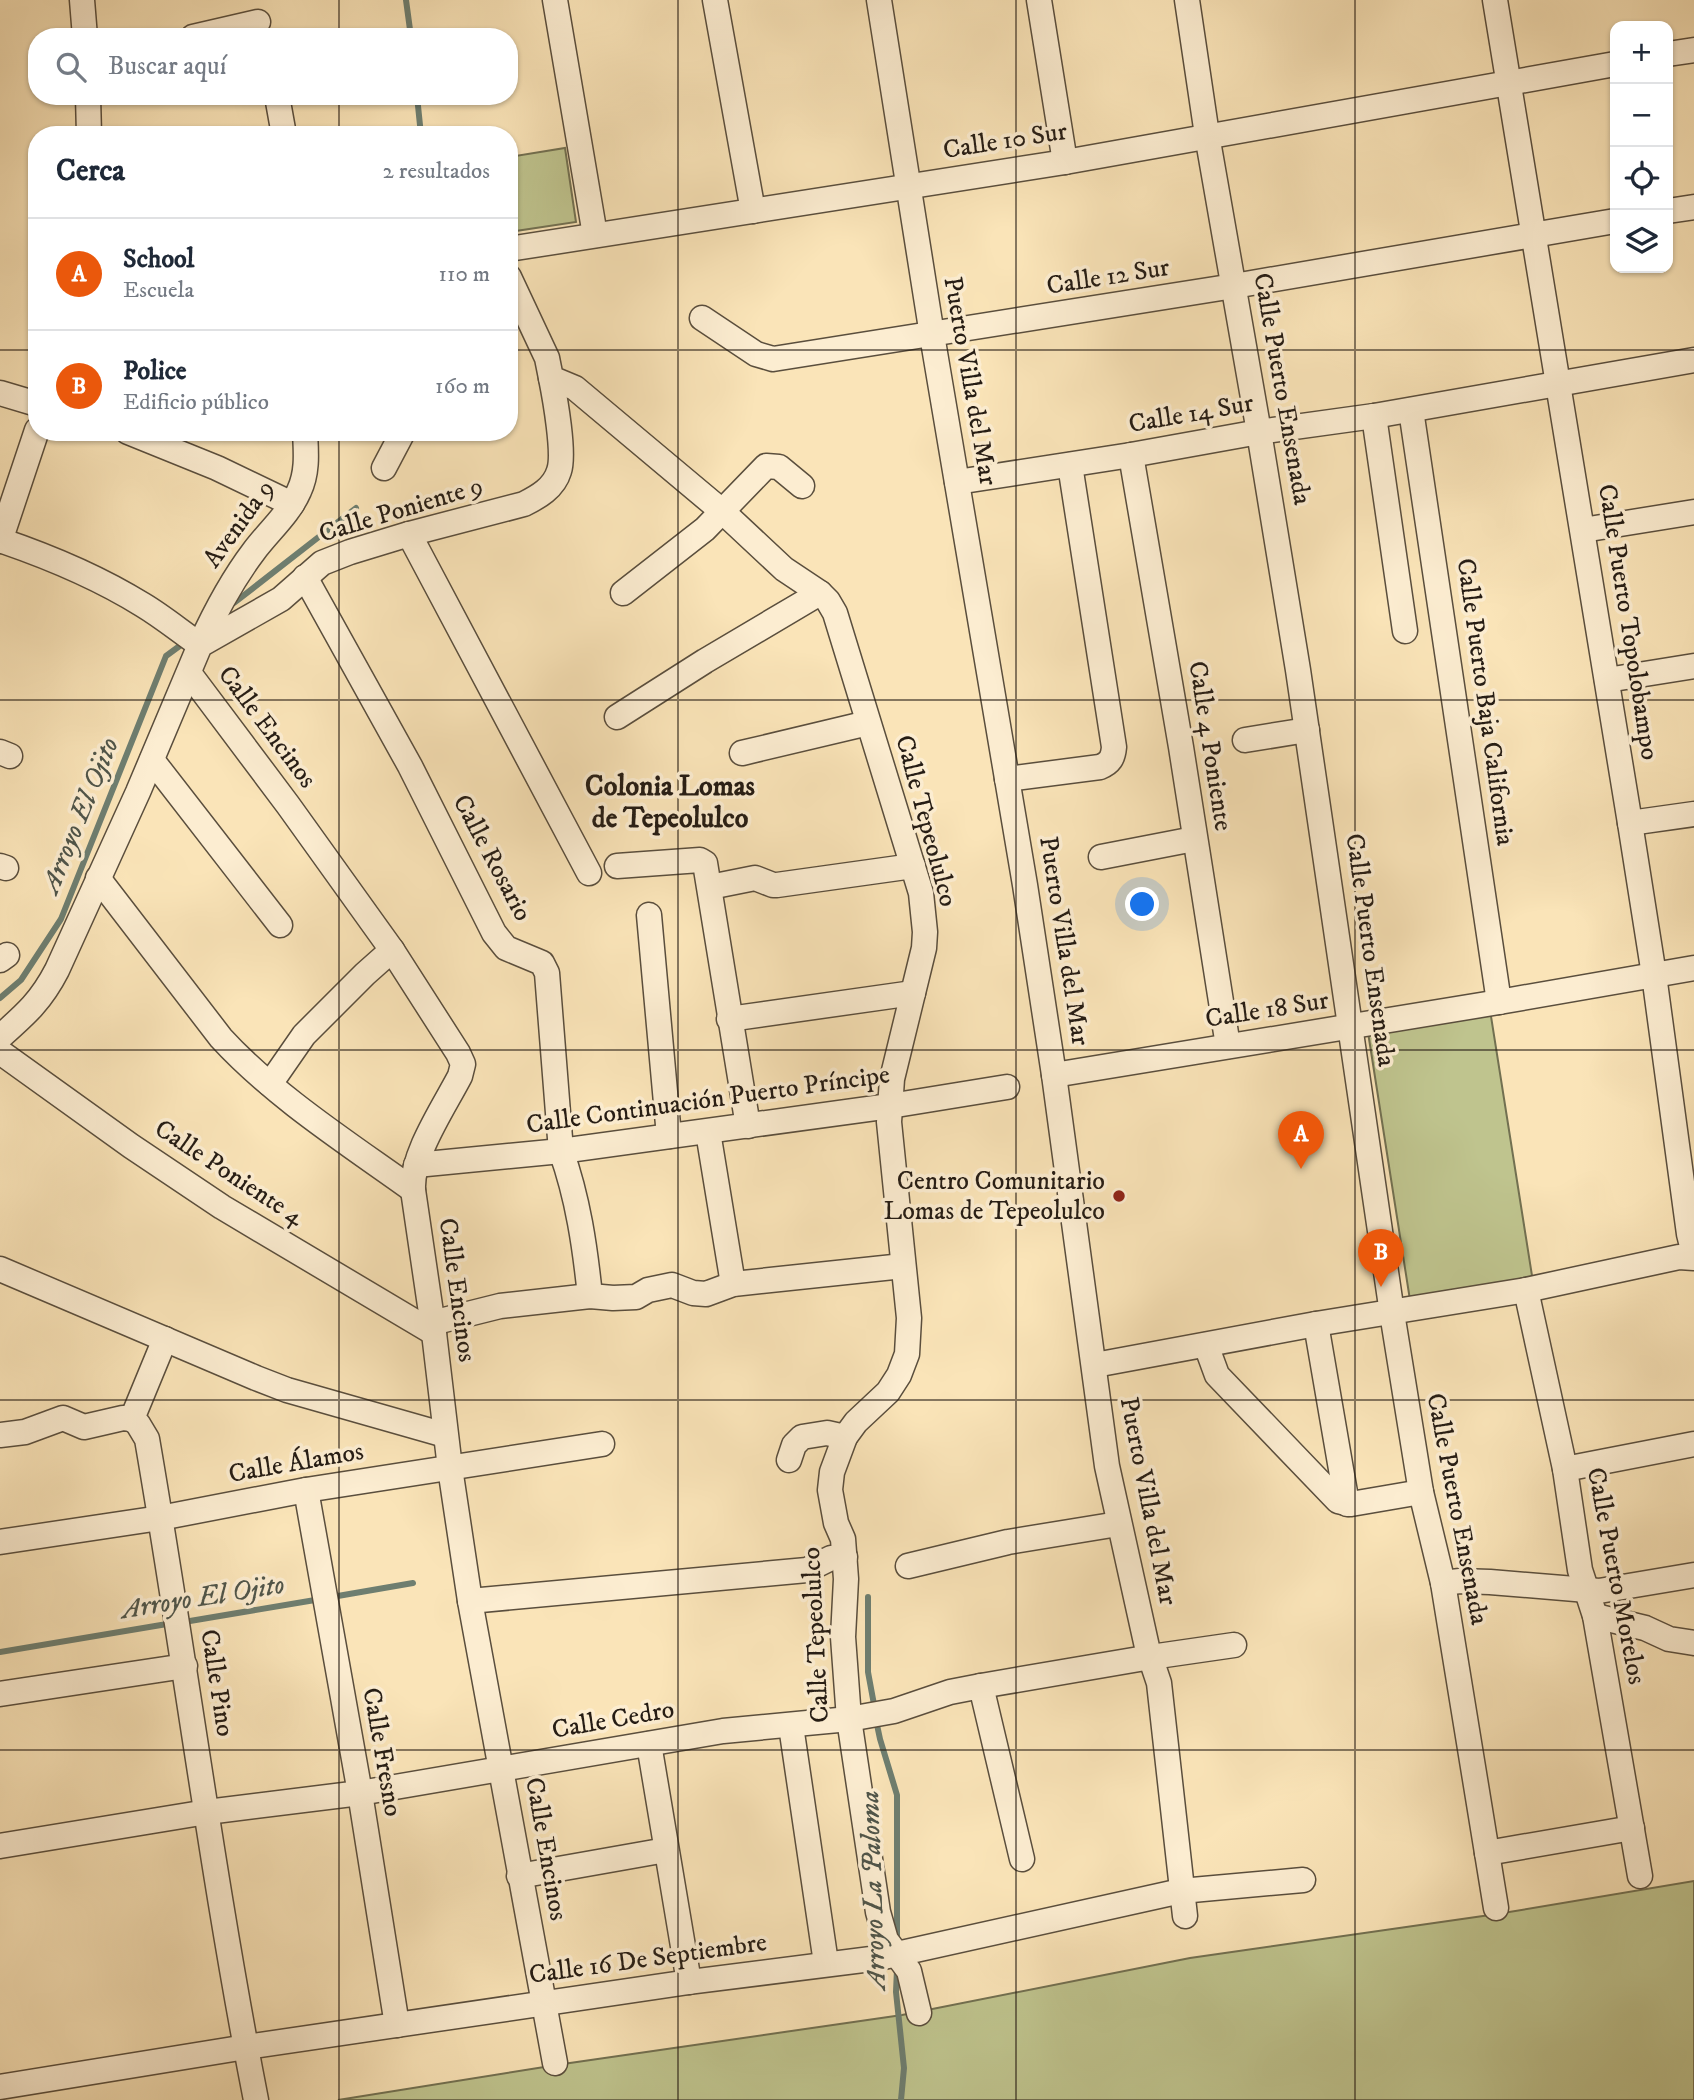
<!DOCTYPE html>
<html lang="es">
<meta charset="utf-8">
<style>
:root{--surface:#fff;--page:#f6f6f7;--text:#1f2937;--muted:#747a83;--line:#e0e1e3;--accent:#ea580c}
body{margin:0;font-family:"IM FELL DW Pica",serif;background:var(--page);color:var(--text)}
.controls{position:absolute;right:21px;top:21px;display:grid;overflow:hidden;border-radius:14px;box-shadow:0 2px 5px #0004}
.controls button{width:63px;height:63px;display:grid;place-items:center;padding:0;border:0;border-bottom:2px solid var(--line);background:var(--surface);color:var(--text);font:35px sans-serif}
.you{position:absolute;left:1143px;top:905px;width:24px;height:24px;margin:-18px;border:5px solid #fff;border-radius:50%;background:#1a73e8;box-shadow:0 0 0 10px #1a73e833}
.badge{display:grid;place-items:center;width:46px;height:46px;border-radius:50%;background:var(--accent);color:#fff;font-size:23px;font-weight:700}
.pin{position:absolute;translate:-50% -58px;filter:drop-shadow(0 2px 4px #0008)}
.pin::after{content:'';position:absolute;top:37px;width:24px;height:21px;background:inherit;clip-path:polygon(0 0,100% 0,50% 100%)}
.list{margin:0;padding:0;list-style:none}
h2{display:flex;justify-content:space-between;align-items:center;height:91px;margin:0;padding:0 28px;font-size:30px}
h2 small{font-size:23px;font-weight:400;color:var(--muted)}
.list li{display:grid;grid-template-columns:46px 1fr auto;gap:21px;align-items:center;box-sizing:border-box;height:112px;padding:0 28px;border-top:2px solid var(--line)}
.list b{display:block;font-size:26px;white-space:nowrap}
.list p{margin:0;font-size:23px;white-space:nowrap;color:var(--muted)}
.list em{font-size:23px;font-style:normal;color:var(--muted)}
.icon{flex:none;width:38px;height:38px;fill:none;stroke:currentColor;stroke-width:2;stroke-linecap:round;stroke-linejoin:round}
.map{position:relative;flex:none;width:1694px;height:2100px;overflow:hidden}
.search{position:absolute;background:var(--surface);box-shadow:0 2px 5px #0004;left:28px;top:28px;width:490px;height:77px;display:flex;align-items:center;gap:18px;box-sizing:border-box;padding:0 24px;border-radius:28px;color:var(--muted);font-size:26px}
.panel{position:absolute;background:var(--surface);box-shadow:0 2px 5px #0004;left:28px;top:126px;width:490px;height:315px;border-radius:28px}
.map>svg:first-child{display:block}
.green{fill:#bfc48e;stroke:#727051;stroke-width:2}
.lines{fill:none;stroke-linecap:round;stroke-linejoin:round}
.stream{stroke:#6e7e70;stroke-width:6}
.minor-casing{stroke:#5a4e3d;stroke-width:27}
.minor{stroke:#fcedd1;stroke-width:24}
.grid{fill:none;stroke:#251c14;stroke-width:2;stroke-opacity:0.55}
.poi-dot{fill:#8f2418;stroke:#fcedd1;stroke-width:2.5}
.labels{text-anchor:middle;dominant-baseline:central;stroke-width:7;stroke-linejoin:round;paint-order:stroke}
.street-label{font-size:26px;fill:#251c14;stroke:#fcedd1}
.poi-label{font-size:26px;fill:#251c14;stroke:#fcedd1;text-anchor:end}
.neighbourhood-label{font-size:28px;font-weight:bold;fill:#251c14;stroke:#fcedd1}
.water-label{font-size:28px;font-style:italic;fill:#4f554a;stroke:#fcedd1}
</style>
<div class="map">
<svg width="1694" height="2100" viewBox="0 0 1694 2100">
<rect width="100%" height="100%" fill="#fae4b8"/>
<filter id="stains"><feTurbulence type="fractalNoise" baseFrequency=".00286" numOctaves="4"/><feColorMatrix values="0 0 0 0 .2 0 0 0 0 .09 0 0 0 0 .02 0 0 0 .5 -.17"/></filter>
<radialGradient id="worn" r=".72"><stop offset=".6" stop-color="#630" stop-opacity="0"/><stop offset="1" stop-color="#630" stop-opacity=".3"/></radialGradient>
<!-- green -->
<g class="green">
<path d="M565 148 576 222 509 232V157Z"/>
<path d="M1490 1010 1533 1282 1410 1300 1367 1026Z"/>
<path d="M1694 1881V2100H338L563 2064 902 2015 1190 1958 1497 1914Z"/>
</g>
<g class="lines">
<!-- stream -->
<g class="stream">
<path d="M406 0 411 37"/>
<path d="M417 96 421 135"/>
<path d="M234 603 356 508"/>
<path d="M0 998 21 980 61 919 166 656 185 642"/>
<path d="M332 1597 413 1583"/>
<path d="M868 1597V1672L875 1710"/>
<path d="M184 1622 321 1599"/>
<path d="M0 1652 173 1623"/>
<path d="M876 1720 880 1739 897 1795V1941"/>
<path d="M897 1969 896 1992 904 2068 901 2100"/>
</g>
<defs>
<g id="minor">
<path d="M82 0 85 37"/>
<path d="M555 0 595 235"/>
<path d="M715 0 753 211"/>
<path d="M879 0 932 335 1025 885 1054 1075 1107 1466 1147 1647 1159 1683 1185 1916"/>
<path d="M1039 0 1065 162"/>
<path d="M1187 0 1207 135 1259 432 1298 670 1392 1313 1421 1492 1443 1583 1496 1908"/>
<path d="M1495 0 1630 823 1654 975 1689 1234 1694 1254"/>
<path d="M193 37 258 22"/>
<path d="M1668 54 1694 50"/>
<path d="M88 96 89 135"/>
<path d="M277 96 284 135"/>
<path d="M1668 211 1694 207"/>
<path d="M509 249 1065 162 1615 64"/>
<path d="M509 277 547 358 551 378 575 388 723 512 784 569 820 593 828 601 835 613 921 893 925 932 924 948 892 1079 889 1122 909 1318 907 1354 899 1375 888 1392 856 1422 845 1437 832 1472 830 1490 836 1523 843 1539 846 1579 843 1637 849 1719 878 1912 886 1940 909 1971 919 2013"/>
<path d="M702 318 756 354 773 359 1234 286 1615 221"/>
<path d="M0 393 37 404"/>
<path d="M1411 410 1499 1002"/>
<path d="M1374 416 1405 631"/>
<path d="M128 432 217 468 292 504"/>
<path d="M1131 455 1181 747 1228 1046"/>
<path d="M384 468 403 432"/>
<path d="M957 482 1131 455 1259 432 1374 416 1694 360"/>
<path d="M1583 530 1694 512"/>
<path d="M409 534 589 873"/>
<path d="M0 540C50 557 98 577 143 605 163 617 181 632 200 645 215 612 232 580 254 551 269 531 289 514 299 491 308 472 306 452 305 432"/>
<path d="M0 541 37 430"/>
<path d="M305 577 410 766 494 933 506 948 542 963 547 973 561 1151C578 1198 585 1247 590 1296"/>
<path d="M623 593 705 529 766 466 779 467 802 486"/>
<path d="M189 673 288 805 392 950 458 1053 463 1064 460 1076C444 1107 411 1155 413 1190L434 1333 450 1468 470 1601 555 2063"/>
<path d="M1607 680 1694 666"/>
<path d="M617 717 705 661 820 593"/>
<path d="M1245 740 1307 730"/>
<path d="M0 752 10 756"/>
<path d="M742 753 868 723"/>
<path d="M152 760 280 925"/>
<path d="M1007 779 1100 767C1110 763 1113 758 1114 747L1070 465"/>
<path d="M1630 823 1694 814"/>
<path d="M1101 857 1194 839"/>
<path d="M0 866 6 868"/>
<path d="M617 866 700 860 705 863 748 1126"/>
<path d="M98 878 221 1038C274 1096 349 1144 413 1190"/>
<path d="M710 887 755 878 773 885H777L913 866"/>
<path d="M649 915 669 1136"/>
<path d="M0 960 7 955"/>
<path d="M729 1019 913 993"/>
<path d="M0 1037C26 1014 41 1001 57 970L138 792 200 645 281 599 322 563 350 552 409 534 524 504C538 497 554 488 559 471 565 454 555 398 551 378"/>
<path d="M0 1052 131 1146 222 1207 434 1333"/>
<path d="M1054 1075 1499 1002 1694 968"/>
<path d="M270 1084 304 1035 365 974 392 950"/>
<path d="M708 1132 733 1284"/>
<path d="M416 1165 561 1151 890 1106 1007 1087"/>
<path d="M0 1269 256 1378 287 1390 445 1435"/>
<path d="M1526 1290 1565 1469 1580 1570 1595 1616 1640 1876"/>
<path d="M432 1323 500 1306 590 1296 613 1298 636 1297 648 1290 672 1285 693 1293 706 1294 733 1284 903 1266"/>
<path d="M1316 1324 1347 1504"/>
<path d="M165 1339 132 1419 138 1424 147 1439C185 1659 213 1881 256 2100"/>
<path d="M1206 1345 1217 1375 1338 1501 1351 1504 1421 1492"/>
<path d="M1095 1365 1316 1324 1526 1290 1679 1257 1694 1258"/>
<path d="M0 1435 25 1432 63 1418 84 1427 123 1418 132 1419"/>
<path d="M789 1460 794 1445 802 1437 827 1433 845 1437"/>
<path d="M1565 1469 1694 1444"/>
<path d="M306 1490 360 1793 397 2025"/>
<path d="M0 1542 160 1518 306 1490 602 1444"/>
<path d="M908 1566 1008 1542 1118 1524"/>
<path d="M1443 1583 1460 1581 1490 1582 1599 1591 1694 1575"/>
<path d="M470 1601 807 1570 831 1558 845 1557"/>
<path d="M1595 1616 1645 1628 1669 1639 1694 1643"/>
<path d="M981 1686 1022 1859"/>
<path d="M0 1694 185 1666"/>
<path d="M791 1726 826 1963"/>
<path d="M649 1744 689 1982"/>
<path d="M0 1846 207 1812 360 1793 723 1731 849 1719 894 1711 950 1692 981 1686 1151 1657 1234 1645"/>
<path d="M1487 1853 1632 1828"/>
<path d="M519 1876 666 1850"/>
<path d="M0 2087 246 2047 689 1982 879 1958 1181 1891 1303 1880"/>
</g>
</defs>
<!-- minor casing -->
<use href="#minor" class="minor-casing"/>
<!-- minor -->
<use href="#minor" class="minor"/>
</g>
<!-- grid -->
<path class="grid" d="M339 0V37M678 0V2100M1016 0V2100M1355 0V2100M339 96V135M0 350H37M509 350H1694M339 432V2100M0 700H1694M0 1050H1694M0 1400H1694M0 1750H1694"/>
<!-- markers -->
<circle class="poi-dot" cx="1119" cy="1196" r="7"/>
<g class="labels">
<!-- street labels -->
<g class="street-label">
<text transform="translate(1005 141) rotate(-9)">Calle 10 Sur</text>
<text transform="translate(1108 277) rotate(-9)">Calle 12 Sur</text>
<text transform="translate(970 381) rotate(80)">Puerto Villa del Mar</text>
<text transform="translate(1282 389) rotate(80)">Calle Puerto Ensenada</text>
<text transform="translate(1191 414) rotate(-10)">Calle 14 Sur</text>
<text transform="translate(401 510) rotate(-17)">Calle Poniente 9</text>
<text transform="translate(239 524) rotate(-54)">Avenida 9</text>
<text transform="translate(1628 622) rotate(81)">Calle Puerto Topolobampo</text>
<text transform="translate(1485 702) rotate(82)">Calle Puerto Baja California</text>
<text transform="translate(267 727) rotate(53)">Calle Encinos</text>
<text transform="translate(1210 746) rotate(81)">Calle 4 Poniente</text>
<text transform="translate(926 821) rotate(75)">Calle Tepeolulco</text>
<text transform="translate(492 858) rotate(62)">Calle Rosario</text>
<text transform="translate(1064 941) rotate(81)">Puerto Villa del Mar</text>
<text transform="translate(1370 950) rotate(82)">Calle Puerto Ensenada</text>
<text transform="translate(1267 1010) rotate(-9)">Calle 18 Sur</text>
<text transform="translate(708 1100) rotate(-8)">Calle Continuación Puerto Príncipe</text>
<text transform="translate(229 1173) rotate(33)">Calle Poniente 4</text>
<text transform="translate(457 1290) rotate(82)">Calle Encinos</text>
<text transform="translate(296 1463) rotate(-10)">Calle Álamos</text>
<text transform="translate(1148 1501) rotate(79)">Puerto Villa del Mar</text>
<text transform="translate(1457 1509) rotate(79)">Calle Puerto Ensenada</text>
<text transform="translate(1616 1576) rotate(79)">Calle Puerto Morelos</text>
<text transform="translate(816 1635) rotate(-93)">Calle Tepeolulco</text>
<text transform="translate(217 1683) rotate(81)">Calle Pino</text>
<text transform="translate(613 1720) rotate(-10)">Calle Cedro</text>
<text transform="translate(382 1752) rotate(80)">Calle Fresno</text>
<text transform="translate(546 1849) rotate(80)">Calle Encinos</text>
<text transform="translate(648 1959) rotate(-8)">Calle 16 De Septiembre</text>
</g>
<!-- poi labels -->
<g class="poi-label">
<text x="1105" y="1181">Centro Comunitario<tspan x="1105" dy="30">Lomas de Tepeolulco</tspan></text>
</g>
<!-- neighbourhood labels -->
<g class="neighbourhood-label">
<text x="670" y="786">Colonia Lomas<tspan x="670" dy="32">de Tepeolulco</tspan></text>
</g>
<!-- water labels -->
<g class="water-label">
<text transform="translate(80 815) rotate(-68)">Arroyo El Ojito</text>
<text transform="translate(203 1597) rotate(-9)">Arroyo El Ojito</text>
<text transform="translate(873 1890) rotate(-92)">Arroyo La Paloma</text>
</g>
</g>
<rect width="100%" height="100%" filter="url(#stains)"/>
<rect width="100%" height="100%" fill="url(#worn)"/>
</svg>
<div class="controls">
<button>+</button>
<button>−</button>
<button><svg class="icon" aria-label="locate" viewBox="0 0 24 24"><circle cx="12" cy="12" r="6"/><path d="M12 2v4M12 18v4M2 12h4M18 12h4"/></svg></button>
<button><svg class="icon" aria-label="layers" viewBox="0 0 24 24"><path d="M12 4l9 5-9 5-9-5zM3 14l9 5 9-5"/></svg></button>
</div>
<div class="you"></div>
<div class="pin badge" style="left:1301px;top:1169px">A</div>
<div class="pin badge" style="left:1381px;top:1287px">B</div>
<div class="search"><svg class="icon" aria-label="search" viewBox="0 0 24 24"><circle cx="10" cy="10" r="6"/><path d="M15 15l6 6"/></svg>Buscar aquí</div>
<section class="panel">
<h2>Cerca<small>2 resultados</small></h2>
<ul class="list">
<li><span class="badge">A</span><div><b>School</b><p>Escuela</p></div><em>110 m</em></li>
<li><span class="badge">B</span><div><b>Police</b><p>Edificio público</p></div><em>160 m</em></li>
</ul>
</section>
</div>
